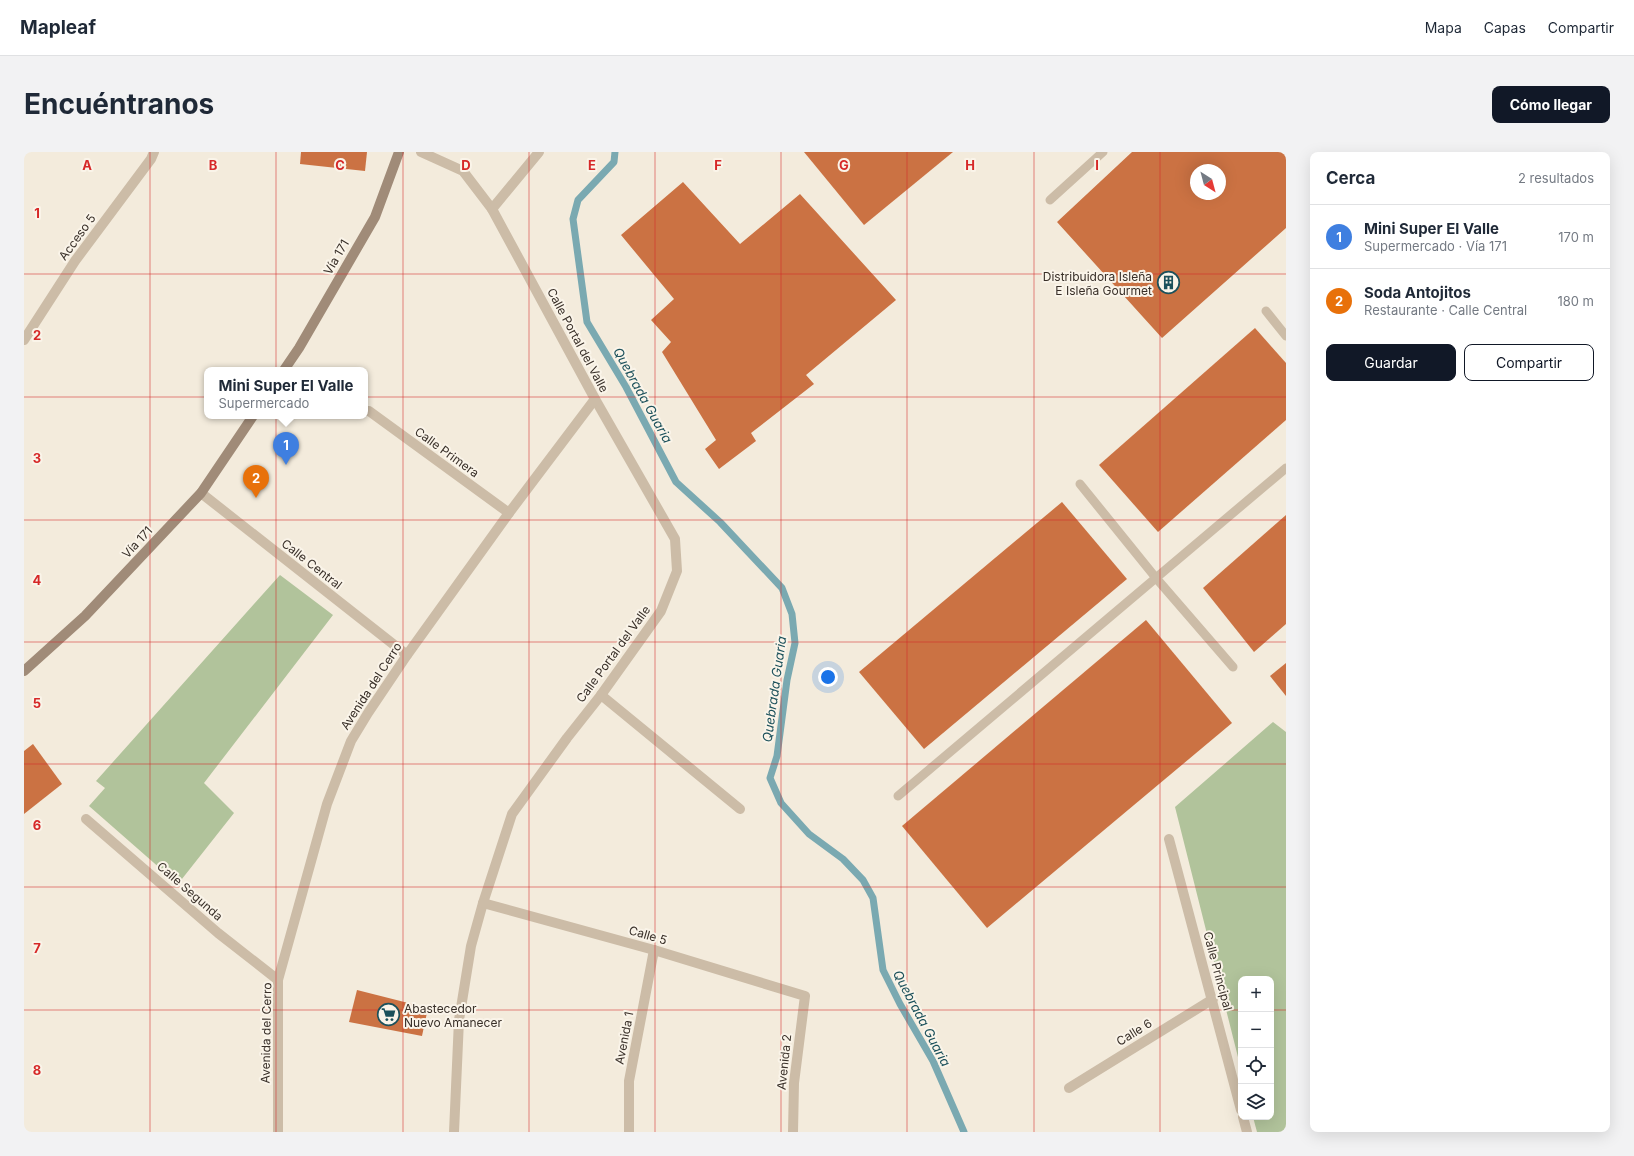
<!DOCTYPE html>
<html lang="es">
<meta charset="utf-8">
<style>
:root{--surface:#fff;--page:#f2f2f3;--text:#1f2937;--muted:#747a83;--line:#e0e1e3;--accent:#111827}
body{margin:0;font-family:Inter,sans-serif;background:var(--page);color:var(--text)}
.controls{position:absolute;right:12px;bottom:12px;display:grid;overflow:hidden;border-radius:8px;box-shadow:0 4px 16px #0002}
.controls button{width:36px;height:36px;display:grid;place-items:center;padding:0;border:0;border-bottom:1px solid var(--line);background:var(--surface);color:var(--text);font:20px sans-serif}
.compass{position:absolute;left:1166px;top:12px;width:36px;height:36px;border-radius:50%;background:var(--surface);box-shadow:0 4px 16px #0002;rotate:144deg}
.you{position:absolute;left:804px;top:525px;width:14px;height:14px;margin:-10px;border:3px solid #fff;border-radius:50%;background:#1a73e8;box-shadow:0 0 0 6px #1a73e833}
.badge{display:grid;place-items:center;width:26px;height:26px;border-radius:50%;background:var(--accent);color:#fff;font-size:13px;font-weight:700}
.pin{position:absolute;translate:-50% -33px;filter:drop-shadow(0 1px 2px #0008)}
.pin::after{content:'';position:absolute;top:21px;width:14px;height:12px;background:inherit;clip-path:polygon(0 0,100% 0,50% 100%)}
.popup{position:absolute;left:180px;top:215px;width:164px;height:52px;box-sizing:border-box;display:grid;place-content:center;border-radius:8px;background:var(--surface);filter:drop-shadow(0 1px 3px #0005);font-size:13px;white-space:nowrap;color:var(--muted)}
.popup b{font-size:15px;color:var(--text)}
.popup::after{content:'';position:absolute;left:50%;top:100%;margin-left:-8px;border:8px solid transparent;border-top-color:var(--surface)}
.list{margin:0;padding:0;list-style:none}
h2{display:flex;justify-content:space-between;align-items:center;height:52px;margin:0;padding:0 16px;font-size:17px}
h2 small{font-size:13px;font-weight:400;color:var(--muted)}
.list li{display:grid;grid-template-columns:26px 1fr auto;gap:12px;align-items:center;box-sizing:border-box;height:64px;padding:0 16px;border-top:1px solid var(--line)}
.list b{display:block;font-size:15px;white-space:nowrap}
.list p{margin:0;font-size:13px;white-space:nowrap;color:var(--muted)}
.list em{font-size:13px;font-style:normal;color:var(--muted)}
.actions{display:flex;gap:8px;padding:12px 16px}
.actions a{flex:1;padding:9px 0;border:1px solid var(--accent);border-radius:8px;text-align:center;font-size:14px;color:var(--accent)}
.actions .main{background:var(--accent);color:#fff}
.icon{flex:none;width:22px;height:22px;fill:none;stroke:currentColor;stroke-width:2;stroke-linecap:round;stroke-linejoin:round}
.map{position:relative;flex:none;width:1262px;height:980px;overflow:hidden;border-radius:8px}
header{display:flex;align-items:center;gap:24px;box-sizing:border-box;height:56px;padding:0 20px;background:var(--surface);border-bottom:1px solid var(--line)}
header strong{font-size:19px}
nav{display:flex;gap:22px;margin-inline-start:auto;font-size:14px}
.intro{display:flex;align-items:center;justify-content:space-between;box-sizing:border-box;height:96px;padding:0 24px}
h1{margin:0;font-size:28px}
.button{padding:10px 18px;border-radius:8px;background:var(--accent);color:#fff;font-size:14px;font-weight:700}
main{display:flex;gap:24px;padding:0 24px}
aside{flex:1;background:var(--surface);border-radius:8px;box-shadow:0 4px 16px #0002}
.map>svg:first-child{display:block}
.green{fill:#b1c39b}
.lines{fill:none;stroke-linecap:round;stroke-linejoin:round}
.stream{stroke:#7aa9b1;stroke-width:7}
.building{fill:#cb7243;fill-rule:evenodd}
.service{stroke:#ccbca7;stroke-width:9}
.minor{stroke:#ccbca7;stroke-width:10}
.secondary{stroke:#a08b78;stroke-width:10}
.grid{fill:none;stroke:#d62828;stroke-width:1;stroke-opacity:0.55}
.labels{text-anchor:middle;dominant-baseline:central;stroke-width:4;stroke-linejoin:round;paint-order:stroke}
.street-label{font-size:12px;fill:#382f28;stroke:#faf4e9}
.poi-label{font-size:12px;fill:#382f28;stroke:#faf4e9;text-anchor:end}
.water-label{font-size:13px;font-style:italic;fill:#1c515b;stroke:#faf4e9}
.grid-label{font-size:13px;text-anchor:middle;font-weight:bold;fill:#d62828;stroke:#faf4e9;stroke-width:4;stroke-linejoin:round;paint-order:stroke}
</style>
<header>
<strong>Mapleaf</strong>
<nav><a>Mapa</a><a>Capas</a><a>Compartir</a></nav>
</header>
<div class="intro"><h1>Encuéntranos</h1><a class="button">Cómo llegar</a></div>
<main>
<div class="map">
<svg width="1262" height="980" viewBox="0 0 1262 980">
<rect width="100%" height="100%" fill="#f3ebdc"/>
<!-- green -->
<g class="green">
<path d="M256 423 309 463 180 631 210 661 154 732 65 654 81 636 72 629Z"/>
<path d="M1249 570 1262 580V980H1233L1229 965H1247V827H1217V917L1151 655Z"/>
</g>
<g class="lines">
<!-- stream -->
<path class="stream" d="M591 0 590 10 554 48 549 67 563 170 602 235 652 330 696 370 758 436 768 462 771 491 763 528 753 604 746 626 757 651 785 682 819 707 839 728 849 746 859 818 876 852 909 909 940 980"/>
</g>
<!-- building -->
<g class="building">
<path d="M277 0H343L341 19 276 12Z"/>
<path d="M780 0H929L840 73Z"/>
<path d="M1108 0H1262V76L1138 186 1033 70ZM1172 18H1196V42H1172Z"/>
<path d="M659 30 716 92 776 42 872 148 782 223 790 232 727 281 732 289 695 317 681 297 692 288 638 200 647 190 627 168 650 147 597 83Z"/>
<path d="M1231 176 1262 211V268L1134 380 1075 313Z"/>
<path d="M1038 350 1103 427 900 597 835 520Z"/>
<path d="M1262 363V472L1230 500 1179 436Z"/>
<path d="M1122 468 1208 571 963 776 878 674Z"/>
<path d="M1262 511V544L1246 524Z"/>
<path d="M9 592 38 632 0 662V599Z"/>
<path d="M333 838 404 856 398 884 325 870Z"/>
</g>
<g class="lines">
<!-- service -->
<g class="service">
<path d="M1026 48 1079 0"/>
<path d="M1242 159 1262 184"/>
<path d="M1056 332 1132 426 1209 515"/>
<path d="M874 644 1262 316"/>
</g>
<!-- minor -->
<g class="minor">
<path d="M397 0 439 19 468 57 571 247 651 387 653 419 637 459 577 543 543 586 488 662 459 751 447 794 435 868 430 980"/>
<path d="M468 57 515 0"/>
<path d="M0 188 51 109 127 7 130 0"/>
<path d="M345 259 485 361"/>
<path d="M177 341 383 503"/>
<path d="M577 543 716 657"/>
<path d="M62 667 194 781 254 828"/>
<path d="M1145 687 1217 958"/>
<path d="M459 751 630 798 781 844 770 931 769 980"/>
<path d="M1045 936 1189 847"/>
<path d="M1219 965 1223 980"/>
<path d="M254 980V828L303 652 327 589 344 561 383 503 485 361 571 247"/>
<path d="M605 980V929L630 798"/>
</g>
<!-- secondary -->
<g class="secondary">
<path d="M260 218 275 196 351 65 375 0"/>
<path d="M0 519 61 464 177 341 229 264"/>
</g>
</g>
<!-- grid -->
<path class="grid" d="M126 0V980M252 0V980M379 0V980M505 0V980M631 0V980M757 0V980M883 0V980M1010 0V980M1136 0V980M0 122H1262M0 245H1262M0 368H1262M0 490H1262M0 612H1262M0 735H1262M0 858H1217M1247 858H1262"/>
<!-- icons -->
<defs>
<symbol id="building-ring" viewBox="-11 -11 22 22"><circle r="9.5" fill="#faf4e9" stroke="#1c515b" stroke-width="1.5"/><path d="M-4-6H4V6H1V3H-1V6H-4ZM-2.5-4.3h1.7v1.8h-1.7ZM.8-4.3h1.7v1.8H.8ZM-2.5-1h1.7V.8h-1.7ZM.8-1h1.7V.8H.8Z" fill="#1c515b"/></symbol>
<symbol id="supermarket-ring" viewBox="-11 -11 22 22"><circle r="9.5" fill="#faf4e9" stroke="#1c515b" stroke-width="1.5"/><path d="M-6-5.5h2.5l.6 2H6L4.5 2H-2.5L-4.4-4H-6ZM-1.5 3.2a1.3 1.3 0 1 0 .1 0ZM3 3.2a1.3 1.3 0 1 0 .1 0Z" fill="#1c515b"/></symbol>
</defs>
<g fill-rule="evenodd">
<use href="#building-ring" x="1132" y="118" width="25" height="25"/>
<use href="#supermarket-ring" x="352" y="850" width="25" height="25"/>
</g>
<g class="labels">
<!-- street labels -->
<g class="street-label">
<text transform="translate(53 85) rotate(-54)">Acceso 5</text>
<text transform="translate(312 105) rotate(-60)">Vía 171</text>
<text transform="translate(554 188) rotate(62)">Calle Portal del Valle</text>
<text transform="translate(423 300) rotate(36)">Calle Primera</text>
<text transform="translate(113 390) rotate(-47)">Vía 171</text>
<text transform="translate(288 412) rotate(38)">Calle Central</text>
<text transform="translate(589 502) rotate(-54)">Calle Portal del Valle</text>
<text transform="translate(347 534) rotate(-57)">Avenida del Cerro</text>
<text transform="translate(166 739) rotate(41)">Calle Segunda</text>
<text transform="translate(624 783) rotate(16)">Calle 5</text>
<text transform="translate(1194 819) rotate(75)">Calle Principal</text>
<text transform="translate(1110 880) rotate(-32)">Calle 6</text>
<text transform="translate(242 881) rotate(-89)">Avenida del Cerro</text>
<text transform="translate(600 886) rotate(-79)">Avenida 1</text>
<text transform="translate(760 910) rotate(-84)">Avenida 2</text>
</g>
<!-- poi labels -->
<g class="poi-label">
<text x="1128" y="124">Distribuidora Isleña<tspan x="1128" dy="14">E Isleña Gourmet</tspan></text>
<text x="380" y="856" text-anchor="start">Abastecedor<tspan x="380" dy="14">Nuevo Amanecer</tspan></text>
</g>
<!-- water labels -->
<g class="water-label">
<text transform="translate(619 243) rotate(61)">Quebrada Guaria</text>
<text transform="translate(750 537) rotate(-82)">Quebrada Guaria</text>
<text transform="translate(898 866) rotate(62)">Quebrada Guaria</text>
</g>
</g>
<g class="grid-label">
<text x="63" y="18">A</text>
<text x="189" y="18">B</text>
<text x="316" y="18">C</text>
<text x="442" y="18">D</text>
<text x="568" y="18">E</text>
<text x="694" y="18">F</text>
<text x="820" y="18">G</text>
<text x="946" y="18">H</text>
<text x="1073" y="18">I</text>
<text x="13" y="66">1</text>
<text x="13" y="188">2</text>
<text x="13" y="311">3</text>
<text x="13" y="433">4</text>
<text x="13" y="556">5</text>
<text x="13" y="678">6</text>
<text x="13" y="801">7</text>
<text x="13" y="923">8</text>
</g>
</svg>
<div class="controls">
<button>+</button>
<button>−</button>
<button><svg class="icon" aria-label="locate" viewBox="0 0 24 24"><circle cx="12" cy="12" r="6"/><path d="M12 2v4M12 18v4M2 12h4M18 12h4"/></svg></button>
<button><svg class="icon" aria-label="layers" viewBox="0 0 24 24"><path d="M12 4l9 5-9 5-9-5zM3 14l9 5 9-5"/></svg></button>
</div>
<svg class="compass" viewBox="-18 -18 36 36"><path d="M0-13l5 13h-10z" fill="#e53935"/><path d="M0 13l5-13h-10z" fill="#747a83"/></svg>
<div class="you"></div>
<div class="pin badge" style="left:262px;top:313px;background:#3f7fe0">1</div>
<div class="popup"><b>Mini Super El Valle</b>Supermercado</div>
<div class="pin badge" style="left:232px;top:346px;background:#e8710a">2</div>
</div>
<aside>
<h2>Cerca<small>2 resultados</small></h2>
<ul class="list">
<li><span class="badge" style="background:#3f7fe0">1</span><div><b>Mini Super El Valle</b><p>Supermercado · Vía 171</p></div><em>170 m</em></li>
<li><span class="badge" style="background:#e8710a">2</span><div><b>Soda Antojitos</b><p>Restaurante · Calle Central</p></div><em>180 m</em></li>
</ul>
<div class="actions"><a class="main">Guardar</a><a>Compartir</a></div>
</aside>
</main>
